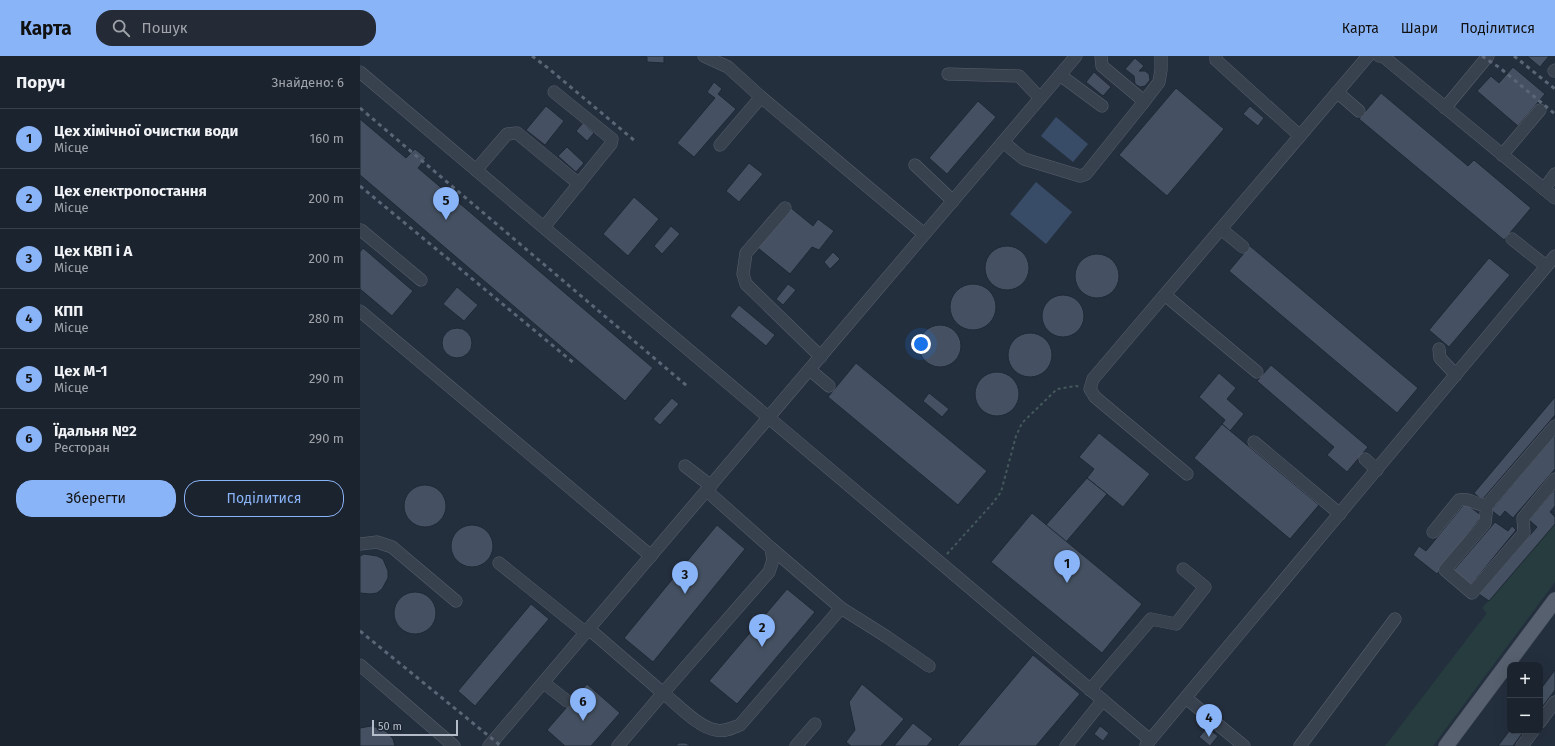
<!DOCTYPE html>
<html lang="uk">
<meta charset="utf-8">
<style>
:root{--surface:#1b232e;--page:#242b36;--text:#f1f3f6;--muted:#a0a4aa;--line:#39404a;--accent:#8ab4f8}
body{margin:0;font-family:"Fira Sans",sans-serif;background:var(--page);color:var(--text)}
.controls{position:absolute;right:12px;bottom:12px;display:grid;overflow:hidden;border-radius:8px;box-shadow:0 4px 16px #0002}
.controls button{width:36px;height:36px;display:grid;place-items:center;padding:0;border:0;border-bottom:1px solid var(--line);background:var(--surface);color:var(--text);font:20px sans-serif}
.scale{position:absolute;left:12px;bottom:10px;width:86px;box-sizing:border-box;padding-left:4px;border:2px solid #b4bcc9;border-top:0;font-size:11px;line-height:14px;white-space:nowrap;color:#b4bcc9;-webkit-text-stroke:3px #1d2633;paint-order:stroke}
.you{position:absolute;left:561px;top:288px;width:14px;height:14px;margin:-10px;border:3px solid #fff;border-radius:50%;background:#1a73e8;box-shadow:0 0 0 6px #1a73e833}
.badge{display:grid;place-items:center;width:26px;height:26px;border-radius:50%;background:var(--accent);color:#111;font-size:13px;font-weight:700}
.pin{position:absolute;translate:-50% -33px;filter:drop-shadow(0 1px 2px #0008)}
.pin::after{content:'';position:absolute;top:21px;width:14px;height:12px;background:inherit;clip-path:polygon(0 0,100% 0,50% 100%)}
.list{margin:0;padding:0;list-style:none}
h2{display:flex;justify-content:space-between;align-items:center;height:52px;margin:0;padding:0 16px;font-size:17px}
h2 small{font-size:13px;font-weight:400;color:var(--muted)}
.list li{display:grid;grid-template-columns:26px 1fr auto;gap:12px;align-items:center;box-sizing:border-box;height:60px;padding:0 16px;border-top:1px solid var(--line)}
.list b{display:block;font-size:15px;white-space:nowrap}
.list p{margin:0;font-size:13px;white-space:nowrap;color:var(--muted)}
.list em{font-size:13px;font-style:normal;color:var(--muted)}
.actions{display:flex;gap:8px;padding:12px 16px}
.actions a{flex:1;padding:9px 0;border:1px solid var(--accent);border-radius:16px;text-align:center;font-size:14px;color:var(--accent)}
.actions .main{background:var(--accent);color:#111}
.icon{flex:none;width:22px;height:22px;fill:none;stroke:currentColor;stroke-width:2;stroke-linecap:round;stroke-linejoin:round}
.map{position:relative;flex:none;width:1195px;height:690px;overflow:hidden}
header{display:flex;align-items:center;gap:24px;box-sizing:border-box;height:56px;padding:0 20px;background:var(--accent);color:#111}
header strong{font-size:19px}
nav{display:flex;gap:22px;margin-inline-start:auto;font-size:14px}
.search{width:280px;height:36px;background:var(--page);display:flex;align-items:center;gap:10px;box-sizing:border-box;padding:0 14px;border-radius:16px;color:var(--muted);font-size:15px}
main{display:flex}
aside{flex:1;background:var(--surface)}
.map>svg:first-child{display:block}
.green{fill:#263c3f}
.water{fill:#394c67}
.building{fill:#455162;stroke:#1f2835}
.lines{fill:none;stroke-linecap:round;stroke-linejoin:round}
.minor-casing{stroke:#565f6c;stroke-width:13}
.major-casing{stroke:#414a57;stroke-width:16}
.path{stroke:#44595c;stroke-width:2;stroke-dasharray:3 3;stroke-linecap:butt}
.minor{stroke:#38414e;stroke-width:12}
.major{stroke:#56606e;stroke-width:15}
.rail{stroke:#5a6575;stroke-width:3;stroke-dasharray:4 4;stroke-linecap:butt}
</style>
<header>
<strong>Карта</strong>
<div class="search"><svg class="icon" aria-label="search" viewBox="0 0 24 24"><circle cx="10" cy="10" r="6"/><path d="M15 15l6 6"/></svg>Пошук</div>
<nav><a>Карта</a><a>Шари</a><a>Поділитися</a></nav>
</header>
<main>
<aside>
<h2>Поруч<small>Знайдено: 6</small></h2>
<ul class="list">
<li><span class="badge">1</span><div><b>Цех хімічної очистки води</b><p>Місце</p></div><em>160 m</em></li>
<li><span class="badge">2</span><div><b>Цех електропостання</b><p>Місце</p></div><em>200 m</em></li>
<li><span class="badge">3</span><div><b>Цех КВП і А</b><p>Місце</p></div><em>200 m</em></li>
<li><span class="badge">4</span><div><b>КПП</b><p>Місце</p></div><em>280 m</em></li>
<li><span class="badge">5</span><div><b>Цех М-1</b><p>Місце</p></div><em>290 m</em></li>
<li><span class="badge">6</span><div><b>Їдальня №2</b><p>Ресторан</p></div><em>290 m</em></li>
</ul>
<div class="actions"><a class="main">Зберегти</a><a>Поділитися</a></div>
</aside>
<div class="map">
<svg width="1195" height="690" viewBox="0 0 1195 690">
<rect width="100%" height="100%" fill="#242f3e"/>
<!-- green -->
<path class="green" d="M1195 468V526L1073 690H1025L1127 557 1122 552Z"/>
<!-- water -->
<g class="water">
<path d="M696 61 728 88 713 106 681 80Z"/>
<path d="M676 126 712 156 686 188 650 158Z"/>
</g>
<!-- building -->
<g class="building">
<path d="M281 0H304V7L287 6V1Z"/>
<path d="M1167 0H1189L1180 11Z"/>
<path d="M775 2 784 10 779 15H785L789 18 790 24 785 30 780 31 775 28 774 20 765 13Z"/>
<path d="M1153 11 1185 38 1158 70 1117 35 1131 20 1139 27Z"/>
<path d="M734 16 751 31 743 40 726 26Z"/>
<path d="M354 26 362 33 358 38 376 53 334 101 317 87 355 42 347 36Z"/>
<path d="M816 32 864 73 807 140 759 99Z"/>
<path d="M1021 37 1108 110 1114 104 1171 152 1144 184 999 63Z"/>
<path d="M618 45 636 61 587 118 569 102Z"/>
<path d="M186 50 204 65 185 89 166 74Z"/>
<path d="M890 50 904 62 898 70 883 58Z"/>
<path d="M0 63 46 102 55 93 66 102 58 112 293 312 265 345 0 119Z"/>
<path d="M223 67 234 77 227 85 216 75Z"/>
<path d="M207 91 224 107 216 116 198 100Z"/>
<path d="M389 107 403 118 379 146 366 135Z"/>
<path d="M274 141 299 163 268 200 243 178Z"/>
<path d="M431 152 453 170 458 163 474 175 459 194 452 191 430 218 398 192Z"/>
<path d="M311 170 320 178 302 198 294 190Z"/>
<circle cx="647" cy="212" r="22"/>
<path d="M890 190 1058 332 1037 357 869 215Z"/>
<path d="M3 192 53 235 32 260 0 233V196Z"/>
<path d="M473 196 480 203 470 213 464 206Z"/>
<circle cx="737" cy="220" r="22"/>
<path d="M1129 202 1150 219 1089 291 1069 274Z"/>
<path d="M428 228 436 234 423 249 416 243Z"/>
<circle cx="613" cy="251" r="23"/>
<path d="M97 231 118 249 104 265 83 248Z"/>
<circle cx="703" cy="260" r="21"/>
<path d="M379 249 415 279 406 290 370 260Z"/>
<circle cx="580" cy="290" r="21"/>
<circle cx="97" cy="287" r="15"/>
<circle cx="670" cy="299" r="22"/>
<path d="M496 307 627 415 598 449 468 341Z"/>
<path d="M911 309 1008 391 987 416 967 399 974 391 897 325Z"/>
<circle cx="637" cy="338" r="22"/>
<path d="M859 317 876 332 867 343 884 358 870 375 862 368 865 364 839 341Z"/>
<path d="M569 337 589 353 582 361 563 345Z"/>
<path d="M1195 341V359L1122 444 1114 437Z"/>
<path d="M312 342 319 348 300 369 293 363Z"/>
<path d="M862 368 959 449 930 483 834 402Z"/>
<path d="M739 377 790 418 763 451 727 422 734 413 719 401Z"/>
<path d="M1195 379V413L1153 462 1145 455 1140 461 1131 454Z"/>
<path d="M727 422 747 438 706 486 686 469Z"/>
<circle cx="65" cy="450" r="21"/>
<path d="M1195 433V450L1190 456 1195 461V468L1129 545 1119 538 1177 471 1169 464Z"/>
<path d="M1105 447 1122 460 1077 518 1053 499 1059 490 1066 495Z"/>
<path d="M672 457 782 548 742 597 631 506Z"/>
<path d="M1135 466 1148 475 1152 470 1156 474 1111 529 1093 515Z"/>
<path d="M357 469 385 493 293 606 264 582Z"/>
<circle cx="112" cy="490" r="21"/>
<path d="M4 498 17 500 23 503 28 515V522L22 533 17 537 10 538 0 537V500Z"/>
<path d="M427 533 455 556 377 648 349 625Z"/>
<circle cx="55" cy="557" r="21"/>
<path d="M171 548 189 563 115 650 98 635Z"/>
<path d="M673 599 720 638 676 690H597Z"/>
<path d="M1195 614V634L1180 654V634Z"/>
<path d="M227 628 260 657 231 690H205L187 674Z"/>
<path d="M502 628 544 663 521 690H491L486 686 495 674 489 646Z"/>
<path d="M553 667 573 683 567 690H534Z"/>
<path d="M11 670 19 672 27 676 33 683 35 690H0V672Z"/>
<path d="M740 670 749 677 743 685 734 678Z"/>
<path d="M847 672 858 680 850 690 839 681Z"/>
<path d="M1150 674 1164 675 1153 690H1138Z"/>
<path d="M319 687H326L330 690H315Z"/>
</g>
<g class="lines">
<defs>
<g id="minor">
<path d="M344 0 368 11 401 41 564 178"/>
<path d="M856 0V4L940 80"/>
<path d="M1019 0 1024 1 1195 142"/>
<path d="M1194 15 1195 14"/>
<path d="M0 16 790 684"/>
<path d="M588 18 659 20 680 42"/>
<path d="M700 19 742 50"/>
<path d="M977 36 999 55"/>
<path d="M783 47 799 26 801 14V0"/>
<path d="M1085 52 1128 0"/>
<path d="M643 86 664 103 720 120 726 118 783 47 779 41 742 10 741 0"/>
<path d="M360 89 401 41"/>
<path d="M1142 99 1180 54"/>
<path d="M555 109 593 145"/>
<path d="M116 114 147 78 157 77 219 128"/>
<path d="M1184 133 1195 118"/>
<path d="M425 152 386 197 383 218 386 228 461 301"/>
<path d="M184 171 251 88 252 83 194 36"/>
<path d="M861 173 883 191"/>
<path d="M1 174 61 224"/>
<path d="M1152 183 1186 210"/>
<path d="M805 239 897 316"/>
<path d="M0 255 291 500"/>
<path d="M1079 293 1080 302 1096 319"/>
<path d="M450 314 469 330"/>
<path d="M1195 370 1127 449 1125 467 1085 514 1112 537 1164 477 1163 462 1195 423"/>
<path d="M894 386 980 458"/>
<path d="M1005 403 1017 414"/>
<path d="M325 410 351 430"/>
<path d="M827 418 735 341 730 333 733 323 1008 0"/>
<path d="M1073 476 1099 444C1110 441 1116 450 1127 449"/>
<path d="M0 488 17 486 32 491 96 545"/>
<path d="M411 492 481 552 527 581 569 610"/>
<path d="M139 507 226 577"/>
<path d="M229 573 303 637 409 516 413 504 411 492 347 435"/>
<path d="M0 609 94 690"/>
<path d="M184 627 207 645"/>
<path d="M730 634 791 563 816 568 845 531 823 513"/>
<path d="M826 642 884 690"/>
<path d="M1180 666 1195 646"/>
<path d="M786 689 1195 200"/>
<path d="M129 690 716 0"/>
<path d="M258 690 303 637C317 648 339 672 356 674 364 676 372 672 380 669L481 552"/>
<path d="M436 690 455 668"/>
<path d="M706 690 743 644"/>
<path d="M940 690 1035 563"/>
<path d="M1162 690 1173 675"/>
</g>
<path id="major" d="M1086 690 1195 544"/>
</defs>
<!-- minor casing -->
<use href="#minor" class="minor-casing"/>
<!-- major casing -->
<use href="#major" class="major-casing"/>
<!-- path -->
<path class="path" d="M587 498 632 448 641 436 656 380 662 367 697 333 716 330 720 331"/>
<!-- minor -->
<use href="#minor" class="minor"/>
<!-- major -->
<use href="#major" class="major"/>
<!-- rail -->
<g class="rail">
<path d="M172 0 188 12 275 85"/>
<path d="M1122 0 1140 12 1195 58"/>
<path d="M1154 0 1195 33"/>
<path d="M0 52 327 330"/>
<path d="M0 130 215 308"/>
<path d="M0 575 141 690"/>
</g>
</g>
</svg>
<div class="controls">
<button>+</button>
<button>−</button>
</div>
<div class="scale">50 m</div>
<div class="you"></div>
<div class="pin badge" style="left:707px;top:527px">1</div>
<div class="pin badge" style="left:402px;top:591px">2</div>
<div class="pin badge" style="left:325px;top:538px">3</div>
<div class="pin badge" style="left:849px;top:681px">4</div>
<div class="pin badge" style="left:86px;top:164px">5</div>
<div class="pin badge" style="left:223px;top:665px">6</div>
</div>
</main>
